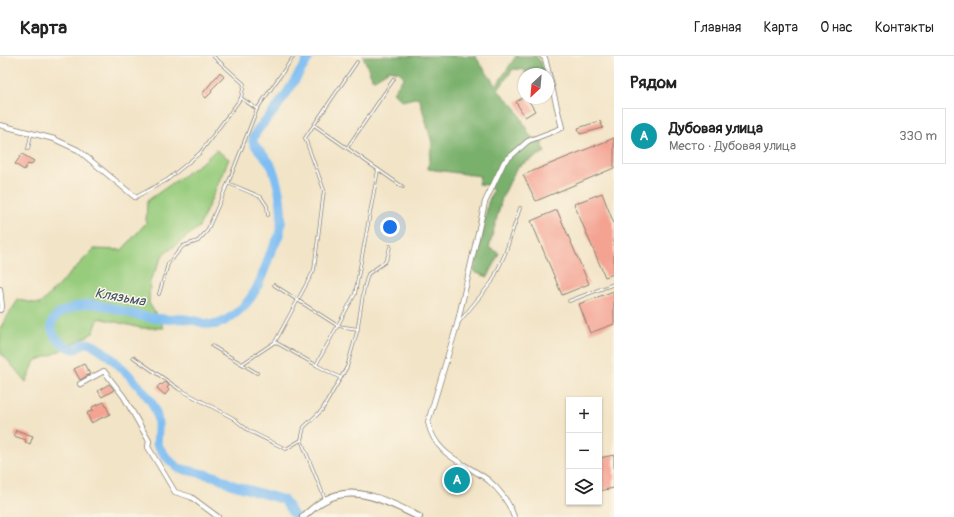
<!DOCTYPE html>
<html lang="ru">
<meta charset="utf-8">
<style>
:root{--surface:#fff;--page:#f2f2f2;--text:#222;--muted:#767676;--line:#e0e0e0;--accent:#d1495b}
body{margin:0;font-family:Pangolin,sans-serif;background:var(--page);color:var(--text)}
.controls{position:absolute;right:12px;bottom:12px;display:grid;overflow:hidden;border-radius:0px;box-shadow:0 1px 3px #0004}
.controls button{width:36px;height:36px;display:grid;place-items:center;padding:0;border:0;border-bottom:1px solid var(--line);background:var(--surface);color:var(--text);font:20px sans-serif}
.compass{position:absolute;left:518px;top:12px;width:36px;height:36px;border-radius:50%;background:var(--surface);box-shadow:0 1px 3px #0004;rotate:206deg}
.you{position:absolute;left:390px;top:171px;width:14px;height:14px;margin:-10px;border:3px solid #fff;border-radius:50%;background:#1a73e8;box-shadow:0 0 0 6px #1a73e833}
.badge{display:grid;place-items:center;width:26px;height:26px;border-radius:50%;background:var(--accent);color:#fff;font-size:13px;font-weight:700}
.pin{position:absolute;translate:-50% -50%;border:2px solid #fff;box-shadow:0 1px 4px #0006}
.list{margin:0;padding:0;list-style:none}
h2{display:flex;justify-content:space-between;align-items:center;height:52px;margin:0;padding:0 16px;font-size:17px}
h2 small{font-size:13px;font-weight:400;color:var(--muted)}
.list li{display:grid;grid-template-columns:26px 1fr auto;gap:12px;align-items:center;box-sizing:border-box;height:56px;margin:0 8px 8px;padding:0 8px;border:1px solid var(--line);border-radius:0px}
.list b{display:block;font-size:15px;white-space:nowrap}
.list p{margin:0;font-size:13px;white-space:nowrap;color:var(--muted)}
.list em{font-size:13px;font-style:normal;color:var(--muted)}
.icon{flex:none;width:22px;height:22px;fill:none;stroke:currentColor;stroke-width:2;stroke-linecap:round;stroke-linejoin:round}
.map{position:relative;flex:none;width:614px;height:461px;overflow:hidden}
header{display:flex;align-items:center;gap:24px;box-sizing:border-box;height:56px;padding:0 20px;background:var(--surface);border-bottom:1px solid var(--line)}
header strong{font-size:19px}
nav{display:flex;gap:22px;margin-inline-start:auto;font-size:14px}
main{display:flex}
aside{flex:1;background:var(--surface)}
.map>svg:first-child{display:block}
.green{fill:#97cc7d;stroke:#5a744c}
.forest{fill:#79b06c;stroke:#4a6644}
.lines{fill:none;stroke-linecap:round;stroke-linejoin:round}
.river{stroke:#7fbef3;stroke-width:9}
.building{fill:#f4a393}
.lane-casing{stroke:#878072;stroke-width:3.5}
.street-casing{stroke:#878072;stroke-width:6}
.secondary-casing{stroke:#878072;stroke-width:8}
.lane{stroke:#fff;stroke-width:2}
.street{stroke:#fff;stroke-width:4.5}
.secondary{stroke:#fff;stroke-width:6}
.labels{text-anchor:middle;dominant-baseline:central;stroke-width:3;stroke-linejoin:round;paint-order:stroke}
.water-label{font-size:14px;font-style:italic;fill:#3f5567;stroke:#fcf5e5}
</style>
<header>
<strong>Карта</strong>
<nav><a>Главная</a><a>Карта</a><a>О нас</a><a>Контакты</a></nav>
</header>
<main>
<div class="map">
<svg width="614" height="461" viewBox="0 0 614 461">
<rect width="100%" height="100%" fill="#fcf5e5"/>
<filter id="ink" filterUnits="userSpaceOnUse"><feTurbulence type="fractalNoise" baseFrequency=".025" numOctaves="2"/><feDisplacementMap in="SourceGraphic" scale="8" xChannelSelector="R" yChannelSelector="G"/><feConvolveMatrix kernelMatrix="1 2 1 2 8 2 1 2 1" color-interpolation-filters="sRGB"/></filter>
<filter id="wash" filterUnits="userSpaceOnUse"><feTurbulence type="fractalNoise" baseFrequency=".012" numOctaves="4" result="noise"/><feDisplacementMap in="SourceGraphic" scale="16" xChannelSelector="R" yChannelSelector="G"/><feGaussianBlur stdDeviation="0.9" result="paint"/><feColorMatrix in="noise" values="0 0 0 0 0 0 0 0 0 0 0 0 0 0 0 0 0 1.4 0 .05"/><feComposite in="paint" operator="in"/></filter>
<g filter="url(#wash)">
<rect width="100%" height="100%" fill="#f2e4c7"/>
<!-- green -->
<path class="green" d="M216 94 229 103 199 171 163 199 150 225 149 247 164 272H141L99 262 93 277 54 298 35 305 26 326 5 301 0 297V272L18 244 40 248 94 193 122 194 146 167 147 145 204 105Z"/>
<!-- forest -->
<path class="forest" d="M363 0H475L496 30 516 0H536L541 6 544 18H526L525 14 513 13 498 34 516 52 530 80 541 84 545 96 517 111 502 142 489 192 499 197 488 221 474 216 488 147 493 134 487 129 478 128 480 120 428 113 432 87 419 41 402 45 393 36 404 21 399 16 389 14 373 24Z"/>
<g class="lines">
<!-- river -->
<path class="river" d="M295 461 284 444 233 429 217 421 178 412 167 402 157 388C158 374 160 364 154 351 148 337 102 287 86 287 82 287 79 291 76 293 64 293 46 277 53 264 58 255 78 249 88 248 101 247 127 257 141 260 149 261 157 263 165 263 172 264 179 262 186 263 211 267 212 276 236 257 255 242 260 226 268 204 270 195 276 188 279 179 285 159 279 130 272 111 269 102 253 91 253 85 253 76 264 67 270 60 285 42 297 20 310 0"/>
</g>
<g id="blocks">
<!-- building -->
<g class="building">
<path d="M220 16 224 21 211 34 212 36 206 42 202 38Z"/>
<path d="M522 42H527L535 55 525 61 516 46Z"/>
<path d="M600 65 603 72 580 78 578 72Z"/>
<path d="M614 82V112L536 145 523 119Z"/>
<path d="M22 98 34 105 31 109 28 108 24 114 15 108Z"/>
<path d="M602 137 614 168V218L605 221 574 148Z"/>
<path d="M557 154 589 228 562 239 531 165Z"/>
<path d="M614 235V268L590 277 579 248Z"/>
<path d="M84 308 90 318 80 324 74 313Z"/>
<path d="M165 326 169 329 167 332 169 334 165 339 157 332 160 328 162 329Z"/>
<path d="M109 328 114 334 102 341 98 335Z"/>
<path d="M104 346 110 358 91 367 87 357 93 354 92 351Z"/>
<path d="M16 374 33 380 30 388 25 386 26 384 14 380Z"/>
<path d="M614 399V432L599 435V402Z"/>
<path d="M455 413 464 415 459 434 450 432Z"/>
</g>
</g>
</g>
<g filter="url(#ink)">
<use href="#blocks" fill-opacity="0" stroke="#878072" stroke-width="1"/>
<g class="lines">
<defs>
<g id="lane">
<path d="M213 0 244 28 241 42"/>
<path d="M257 53 294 0"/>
<path d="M314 69 403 131"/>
<path d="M347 92 394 23"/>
<path d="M28 93 31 79"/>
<path d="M228 127 261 141 267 150 268 159"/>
<path d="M136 141 167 124 200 97 241 42 257 53 229 125 207 175 198 185 183 190 168 208 159 238"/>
<path d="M274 229 338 270 358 273"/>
<path d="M569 245 614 228"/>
<path d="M459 266 492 226 505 198 520 152"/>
<path d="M275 286 316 309 355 238 378 114"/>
<path d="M212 290 257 317"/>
<path d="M133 301 179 333 233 362 249 375 286 393 301 384"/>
<path d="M242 308 275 286 314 214 324 134 305 82 357 6"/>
<path d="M316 309 341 322"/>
<path d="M325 443 301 384 304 371 322 354 347 311 357 276 364 232 368 218 385 206 388 200 390 190"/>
</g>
<g id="street">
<path d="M0 69 54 83 78 94 135 141"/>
<path d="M0 233 2 251 0 254"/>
<path d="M80 328 104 315 124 341 149 385 148 391 175 436 191 441 218 461"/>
<path d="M514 461C509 446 500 434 488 424 464 406 435 400 428 366L457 269 485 146 504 106 528 85 562 72 545 2 542 0"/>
</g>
<path id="secondary" d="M303 461C310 455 317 448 325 444 356 427 391 447 419 461"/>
</defs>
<!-- lane casing -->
<use href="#lane" class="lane-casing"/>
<!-- street casing -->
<use href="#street" class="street-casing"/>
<!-- secondary casing -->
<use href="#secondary" class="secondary-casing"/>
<!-- lane -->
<use href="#lane" class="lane"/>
<!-- street -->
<use href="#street" class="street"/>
<!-- secondary -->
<use href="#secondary" class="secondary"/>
</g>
</g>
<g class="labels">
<!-- water labels -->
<g class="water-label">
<text transform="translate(120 241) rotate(10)">Клязьма</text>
</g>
</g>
</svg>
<div class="controls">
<button>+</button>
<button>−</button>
<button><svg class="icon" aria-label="layers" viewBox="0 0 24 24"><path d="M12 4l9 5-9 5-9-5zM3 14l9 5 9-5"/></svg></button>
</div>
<svg class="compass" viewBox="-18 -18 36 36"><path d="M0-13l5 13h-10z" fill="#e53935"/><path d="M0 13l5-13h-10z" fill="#767676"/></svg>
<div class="you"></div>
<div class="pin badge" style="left:457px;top:424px;background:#0f9aa8">A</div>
</div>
<aside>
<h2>Рядом<small></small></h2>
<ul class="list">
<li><span class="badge" style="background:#0f9aa8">A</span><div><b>Дубовая улица</b><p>Место · Дубовая улица</p></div><em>330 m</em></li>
</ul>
</aside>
</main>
